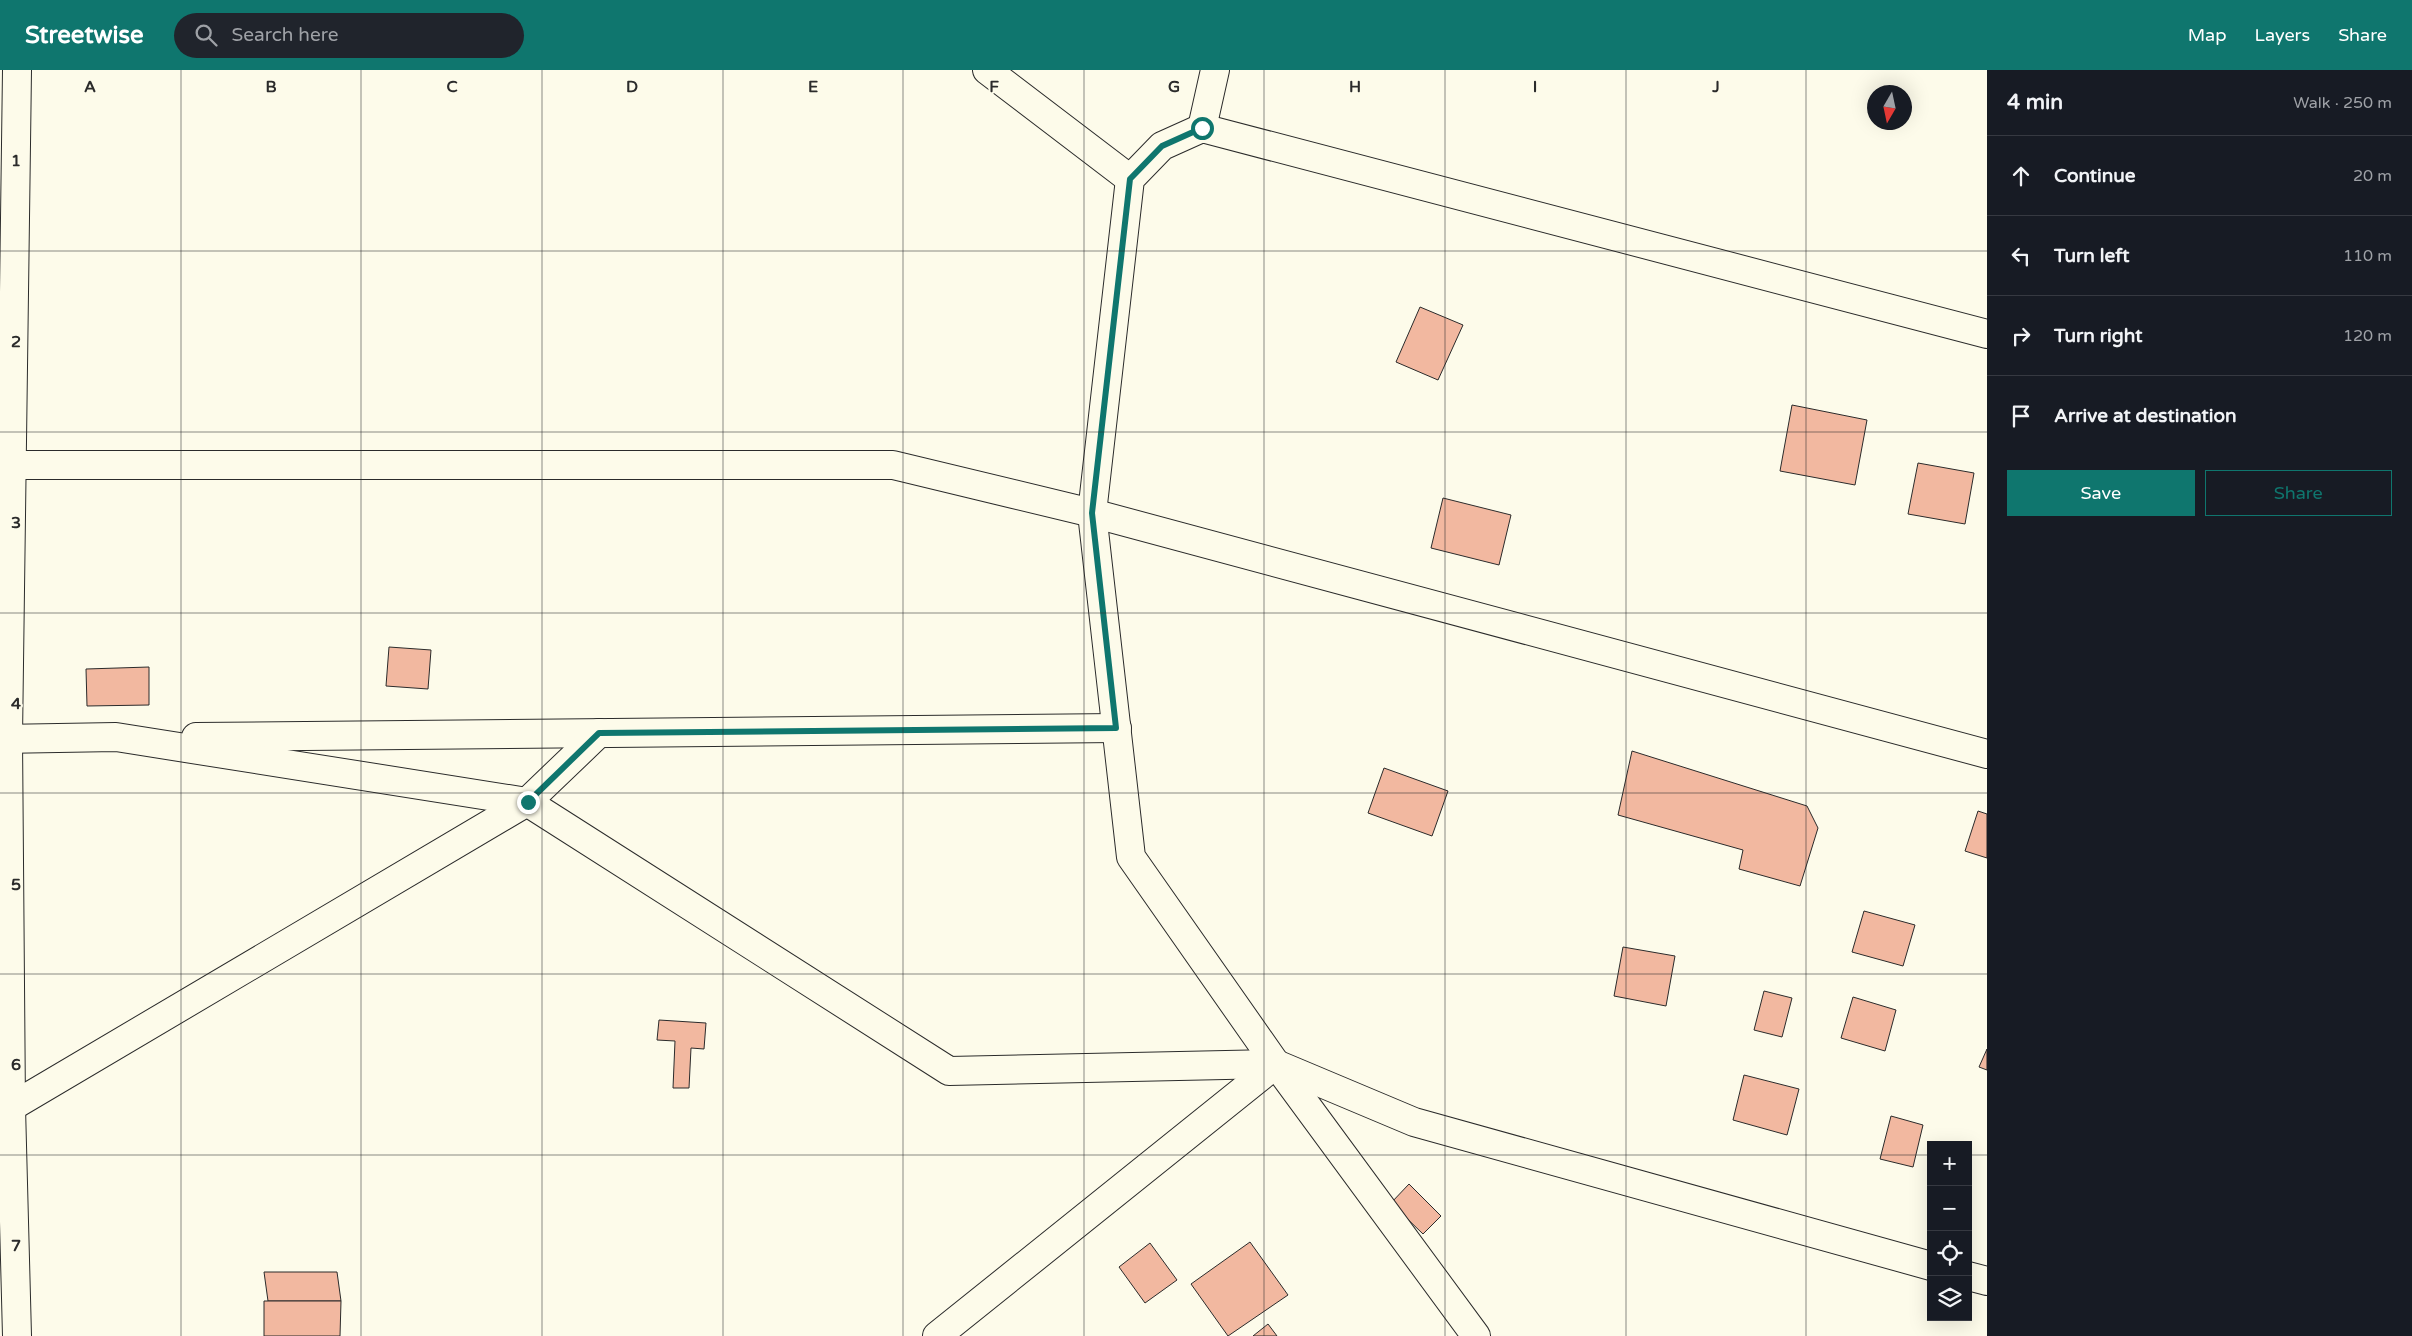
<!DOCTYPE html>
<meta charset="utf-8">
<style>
:root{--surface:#171b24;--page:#20242c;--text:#f1f3f6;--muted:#9ea1a6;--line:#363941;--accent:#0f766e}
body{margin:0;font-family:"Varela Round",sans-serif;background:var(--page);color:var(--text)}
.controls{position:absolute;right:15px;bottom:15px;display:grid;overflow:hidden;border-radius:0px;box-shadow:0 5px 20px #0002}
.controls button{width:45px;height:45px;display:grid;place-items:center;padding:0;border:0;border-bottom:1px solid var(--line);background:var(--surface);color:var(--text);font:25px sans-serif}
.compass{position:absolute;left:1867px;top:15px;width:45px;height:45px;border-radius:50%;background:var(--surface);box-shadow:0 5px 20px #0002;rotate:189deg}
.stop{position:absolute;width:15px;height:15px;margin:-11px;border:4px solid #0f766e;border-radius:50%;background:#fff}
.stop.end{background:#0f766e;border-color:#fff;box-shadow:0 1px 5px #0008}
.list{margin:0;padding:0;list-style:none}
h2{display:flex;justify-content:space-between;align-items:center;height:65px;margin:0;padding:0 20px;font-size:21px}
h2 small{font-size:16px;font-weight:400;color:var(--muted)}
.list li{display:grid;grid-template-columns:32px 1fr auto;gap:15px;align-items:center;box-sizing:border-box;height:80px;padding:0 20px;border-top:1px solid var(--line)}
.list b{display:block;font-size:19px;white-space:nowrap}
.list em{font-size:16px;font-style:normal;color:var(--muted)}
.actions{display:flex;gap:10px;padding:15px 20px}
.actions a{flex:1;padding:11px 0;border:1px solid var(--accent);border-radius:0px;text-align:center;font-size:18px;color:var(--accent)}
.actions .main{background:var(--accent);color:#fff}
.icon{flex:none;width:28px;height:28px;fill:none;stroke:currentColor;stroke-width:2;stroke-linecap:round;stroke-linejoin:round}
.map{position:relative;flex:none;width:1987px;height:1266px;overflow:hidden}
header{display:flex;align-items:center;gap:30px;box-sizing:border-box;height:70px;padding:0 25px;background:var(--accent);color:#fff}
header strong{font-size:24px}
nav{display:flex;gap:28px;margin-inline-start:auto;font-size:18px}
.search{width:350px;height:45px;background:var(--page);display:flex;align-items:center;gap:12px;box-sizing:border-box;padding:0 18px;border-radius:28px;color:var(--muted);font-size:19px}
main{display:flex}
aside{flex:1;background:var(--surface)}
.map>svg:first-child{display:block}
.building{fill:#f2b8a0;stroke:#2b2b2b}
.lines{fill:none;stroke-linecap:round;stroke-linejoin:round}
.street-casing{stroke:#2b2b2b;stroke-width:30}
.secondary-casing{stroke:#2b2b2b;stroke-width:30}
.street{stroke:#fdfbea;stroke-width:28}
.secondary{stroke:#fdfbea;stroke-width:28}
.route{stroke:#0f766e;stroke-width:6}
.grid{fill:none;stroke:#2b2b2b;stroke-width:1;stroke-opacity:0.55}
.grid-label{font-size:16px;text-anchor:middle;font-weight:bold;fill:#2b2b2b;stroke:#fdfbea;stroke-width:4;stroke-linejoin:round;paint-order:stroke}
</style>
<header>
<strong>Streetwise</strong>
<div class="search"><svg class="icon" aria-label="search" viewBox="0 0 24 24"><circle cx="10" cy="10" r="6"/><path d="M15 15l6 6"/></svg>Search here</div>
<nav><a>Map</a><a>Layers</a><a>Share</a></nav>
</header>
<main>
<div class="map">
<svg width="1987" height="1266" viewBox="0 0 1987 1266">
<rect width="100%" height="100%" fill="#fdfbea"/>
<!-- building -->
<g class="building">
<path d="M1420 237 1463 255 1438 310 1396 292Z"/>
<path d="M1792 335 1867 350 1855 415 1780 401Z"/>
<path d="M1918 393 1974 403 1965 454 1908 444Z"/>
<path d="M1443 428 1511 445 1499 495 1431 478Z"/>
<path d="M389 577 431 580 428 619 386 616Z"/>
<path d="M149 597V635L87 636 86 599Z"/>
<path d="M1632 681 1807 736 1818 758 1800 816 1739 799 1743 780 1618 745Z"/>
<path d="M1384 698 1448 721 1432 766 1368 743Z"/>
<path d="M1978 741 1987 744V788L1965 781Z"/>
<path d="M1864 841 1915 855 1903 896 1852 882Z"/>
<path d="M1623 877 1675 886 1666 936 1614 926Z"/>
<path d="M1764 921 1792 928 1782 967 1754 960Z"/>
<path d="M1853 927 1896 940 1885 981 1841 968Z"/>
<path d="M659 950 706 953 704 979 691 978 689 1018H673L675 971 657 970Z"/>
<path d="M1987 979V1000L1979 997Z"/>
<path d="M1744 1005 1799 1019 1787 1065 1733 1050Z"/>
<path d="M1891 1046 1923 1055 1913 1097 1880 1089Z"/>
<path d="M1409 1114 1441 1146 1423 1164 1391 1133Z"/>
<path d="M1250 1172 1288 1225 1228 1266 1191 1214Z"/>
<path d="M1150 1173 1177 1210 1145 1233 1119 1197Z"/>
<path d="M264 1202H337L341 1231H268Z"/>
<path d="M264 1231H341L340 1266H264Z"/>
<path d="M1268 1254 1277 1266H1253Z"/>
</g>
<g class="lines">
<defs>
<g id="street">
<path d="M17 0 8 668 11 1037 17 1266"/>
<path d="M987 0 1130 109"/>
<path d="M1202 58 1215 0"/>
<path d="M0 392 12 395H893L1092 443 1987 684"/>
<path d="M196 667 1117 658"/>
<path d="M0 669 116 667 527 732 949 1001 1276 994 1414 1052 1931 1196"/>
<path d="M0 1037H11L527 732 599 663"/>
<path d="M1968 1206 1987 1211"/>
<path d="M937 1266 1276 994"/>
</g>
<path id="secondary" d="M1476 1266 1276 994 1131 787 1092 443 1130 109 1162 76 1202 58 1987 264"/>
</defs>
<!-- street casing -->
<use href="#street" class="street-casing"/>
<!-- secondary casing -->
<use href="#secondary" class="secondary-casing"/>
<!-- street -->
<use href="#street" class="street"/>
<!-- secondary -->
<use href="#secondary" class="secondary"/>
</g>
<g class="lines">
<!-- route -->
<path class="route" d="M528 732 599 663 1116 658 1092 443 1130 109 1162 76 1202 58"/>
</g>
<!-- grid -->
<path class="grid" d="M181 0V1266M361 0V1266M542 0V1266M723 0V1266M903 0V1266M1084 0V1266M1264 0V1266M1445 0V1266M1626 0V1266M1806 0V1266M0 181H1987M0 362H1987M0 543H1987M0 723H1987M0 904H1987M0 1085H1931M1968 1085H1987"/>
<g class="grid-label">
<text x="90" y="22">A</text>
<text x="271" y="22">B</text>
<text x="452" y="22">C</text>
<text x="632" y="22">D</text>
<text x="813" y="22">E</text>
<text x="994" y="22">F</text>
<text x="1174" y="22">G</text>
<text x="1355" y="22">H</text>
<text x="1535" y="22">I</text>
<text x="1716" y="22">J</text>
<text x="16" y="96">1</text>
<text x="16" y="277">2</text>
<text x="16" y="458">3</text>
<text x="16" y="639">4</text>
<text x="16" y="820">5</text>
<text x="16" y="1000">6</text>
<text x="16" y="1181">7</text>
</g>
</svg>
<div class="controls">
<button>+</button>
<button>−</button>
<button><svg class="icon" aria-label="locate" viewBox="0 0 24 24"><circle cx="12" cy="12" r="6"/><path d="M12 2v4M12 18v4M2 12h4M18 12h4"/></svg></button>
<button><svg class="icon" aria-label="layers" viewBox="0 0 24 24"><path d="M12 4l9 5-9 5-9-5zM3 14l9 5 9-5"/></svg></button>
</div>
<svg class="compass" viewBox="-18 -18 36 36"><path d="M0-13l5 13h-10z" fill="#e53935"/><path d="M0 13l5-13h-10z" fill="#9ea1a6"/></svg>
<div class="stop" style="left:1202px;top:58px"></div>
<div class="stop end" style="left:528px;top:732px"></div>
</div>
<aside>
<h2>4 min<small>Walk · 250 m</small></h2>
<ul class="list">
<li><svg class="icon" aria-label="ahead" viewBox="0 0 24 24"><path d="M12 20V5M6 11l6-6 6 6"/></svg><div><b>Continue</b></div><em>20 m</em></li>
<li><svg class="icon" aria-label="left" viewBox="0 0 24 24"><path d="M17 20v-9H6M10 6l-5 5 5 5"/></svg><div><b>Turn left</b></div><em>110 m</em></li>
<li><svg class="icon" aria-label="right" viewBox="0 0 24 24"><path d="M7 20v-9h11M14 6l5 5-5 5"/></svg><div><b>Turn right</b></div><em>120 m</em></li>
<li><svg class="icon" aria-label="arrive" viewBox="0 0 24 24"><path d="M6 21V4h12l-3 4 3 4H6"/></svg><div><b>Arrive at destination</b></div></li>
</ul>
<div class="actions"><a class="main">Save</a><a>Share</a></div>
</aside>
</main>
